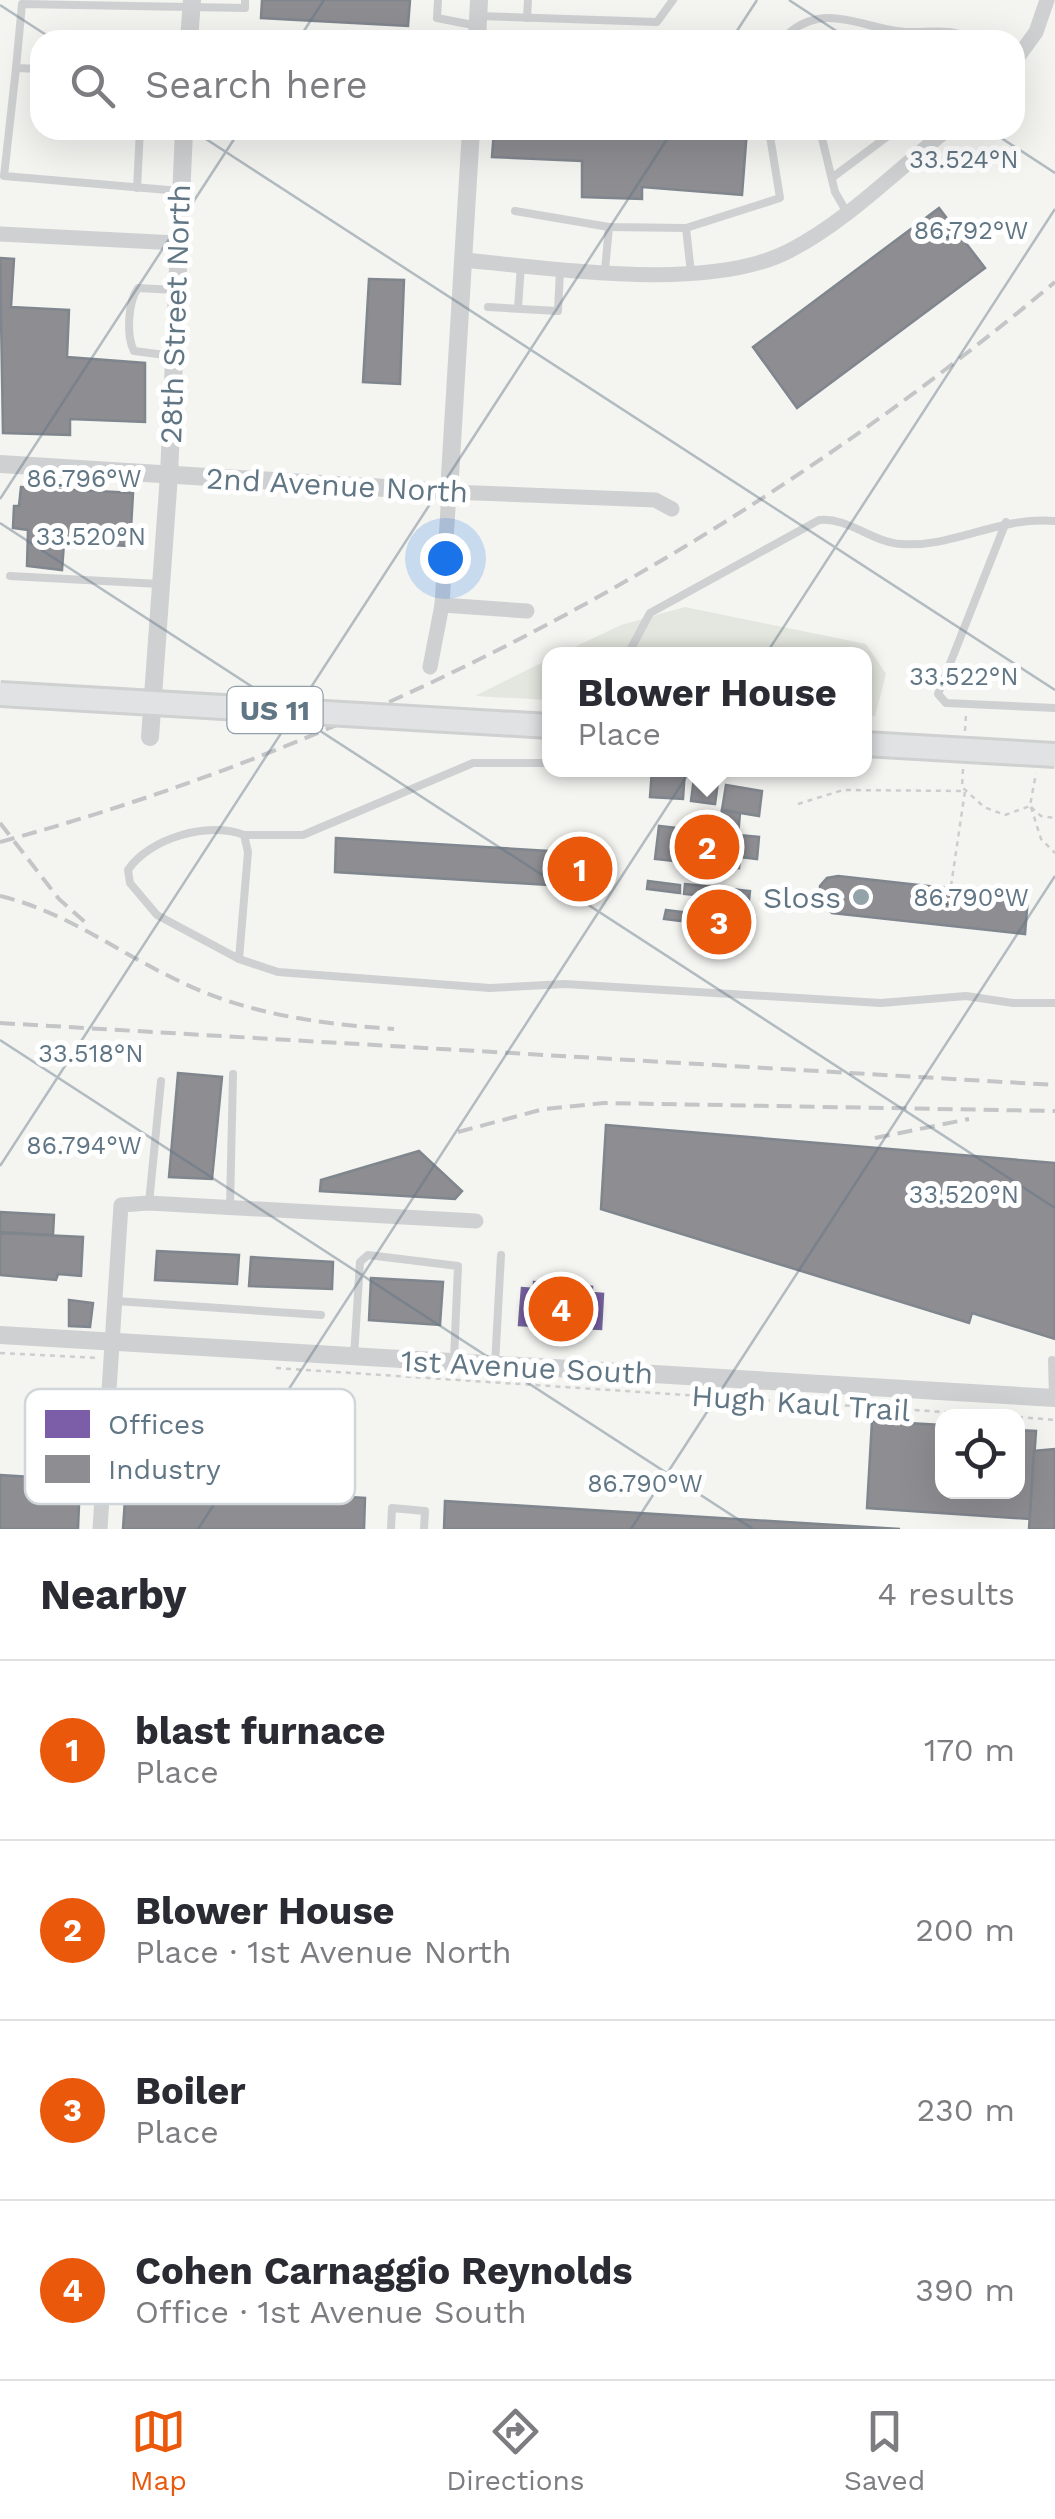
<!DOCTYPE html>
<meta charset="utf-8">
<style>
:root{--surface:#fff;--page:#f7f7f7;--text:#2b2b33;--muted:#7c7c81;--line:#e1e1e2;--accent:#ea580c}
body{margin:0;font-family:"Work Sans",sans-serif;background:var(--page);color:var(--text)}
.controls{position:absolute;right:30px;bottom:30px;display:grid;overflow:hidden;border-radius:20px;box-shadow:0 10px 40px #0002}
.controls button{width:90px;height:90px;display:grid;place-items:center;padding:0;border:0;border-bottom:2px solid var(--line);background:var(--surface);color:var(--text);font:50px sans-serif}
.you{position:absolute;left:445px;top:558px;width:35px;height:35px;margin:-25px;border:8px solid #fff;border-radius:50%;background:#1a73e8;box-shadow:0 0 0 15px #1a73e833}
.badge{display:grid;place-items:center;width:65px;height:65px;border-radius:50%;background:var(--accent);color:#fff;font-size:32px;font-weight:700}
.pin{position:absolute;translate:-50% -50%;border:5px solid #fff;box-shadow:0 2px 10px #0006}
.popup{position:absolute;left:542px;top:647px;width:330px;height:130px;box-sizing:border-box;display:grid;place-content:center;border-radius:20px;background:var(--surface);filter:drop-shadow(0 2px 8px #0005);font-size:32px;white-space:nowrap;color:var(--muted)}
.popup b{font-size:38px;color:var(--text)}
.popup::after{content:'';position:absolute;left:50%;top:100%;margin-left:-20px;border:20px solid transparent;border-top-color:var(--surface)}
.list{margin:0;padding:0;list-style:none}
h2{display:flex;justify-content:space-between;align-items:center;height:130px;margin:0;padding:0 40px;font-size:42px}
h2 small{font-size:32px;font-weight:400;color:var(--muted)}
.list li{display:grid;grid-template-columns:65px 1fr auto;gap:30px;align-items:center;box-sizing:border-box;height:180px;padding:0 40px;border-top:2px solid var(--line)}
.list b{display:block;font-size:38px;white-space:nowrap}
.list p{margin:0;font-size:32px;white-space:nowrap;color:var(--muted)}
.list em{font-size:32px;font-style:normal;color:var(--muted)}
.icon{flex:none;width:55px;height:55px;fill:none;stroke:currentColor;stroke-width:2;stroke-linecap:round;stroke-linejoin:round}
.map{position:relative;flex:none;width:1055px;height:1529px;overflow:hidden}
.search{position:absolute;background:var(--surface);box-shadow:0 10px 40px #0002;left:30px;right:30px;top:30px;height:110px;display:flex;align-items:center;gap:25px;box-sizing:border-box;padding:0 35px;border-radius:30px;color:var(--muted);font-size:38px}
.sheet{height:850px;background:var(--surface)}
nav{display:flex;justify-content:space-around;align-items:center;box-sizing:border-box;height:140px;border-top:2px solid var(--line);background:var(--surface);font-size:28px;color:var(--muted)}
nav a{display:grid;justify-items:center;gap:5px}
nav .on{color:var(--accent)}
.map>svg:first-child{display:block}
.green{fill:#e4e7df}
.offices{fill:#7b5ea7;stroke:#73659c;stroke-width:2.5}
.industry{fill:#8d8d92;stroke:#80868e;stroke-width:2.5}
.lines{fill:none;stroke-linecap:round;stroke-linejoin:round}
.path{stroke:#cccdcd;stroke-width:2.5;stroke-dasharray:5 5;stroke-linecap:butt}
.service{stroke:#cfd0d1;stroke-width:8}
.minor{stroke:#cfd0d1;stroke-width:15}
.tertiary{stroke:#cfd0d1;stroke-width:18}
.rail{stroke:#c4c5c6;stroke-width:4;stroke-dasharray:15 8;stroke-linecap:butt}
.primary-bridge-casing{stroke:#cfd1d1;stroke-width:28;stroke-linecap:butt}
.primary-bridge{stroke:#e1e2e3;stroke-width:22}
.ticks{fill:none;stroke:#617684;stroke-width:2.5;stroke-opacity:0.45}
.poi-dot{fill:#94a2aa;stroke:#fff;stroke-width:4}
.labels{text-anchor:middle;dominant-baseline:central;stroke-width:10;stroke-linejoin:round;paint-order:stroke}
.shield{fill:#fff;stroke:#909fa9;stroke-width:2.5}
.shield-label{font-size:28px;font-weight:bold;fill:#617684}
.street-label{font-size:30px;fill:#617684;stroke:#fff}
.poi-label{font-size:30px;fill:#617684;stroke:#fff;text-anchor:end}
.key{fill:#fff;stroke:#d0d6da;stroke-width:2.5}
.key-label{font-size:28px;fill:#617684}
.ticks-label{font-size:25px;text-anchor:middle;fill:#617684;stroke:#fff;stroke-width:10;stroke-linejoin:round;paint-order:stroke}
</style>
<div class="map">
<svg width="1055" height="1529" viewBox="0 0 1055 1529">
<rect width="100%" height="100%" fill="#f4f4f1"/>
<!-- green -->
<g class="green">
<path d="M685 607 866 644 886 674 875 716H865L864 654H560L621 625Z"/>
<path d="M549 659V700L475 696Z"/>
</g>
<!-- offices -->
<path class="offices" d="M534 1282 592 1287V1293L603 1294 601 1329 519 1325 522 1288 534 1289Z"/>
<!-- industry -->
<g class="industry">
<path d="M262 0H410L408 26 261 18Z"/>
<path d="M494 130H747L742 195 642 187V199L582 197V161L492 157Z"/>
<path d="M939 208 985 268 797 408 753 347Z"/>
<path d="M0 258 14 259 11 307 69 310 67 357 145 363V422L70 419V435L3 433Z"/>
<path d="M369 279 404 280 400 384 363 382Z"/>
<path d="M21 487 133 493 130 546 64 543 62 570 27 566 28 530 13 528 14 506H19Z"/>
<path d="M652 770H685L683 799 650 797Z"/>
<path d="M694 778 718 782 715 804 691 801Z"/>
<path d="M726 785 762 791 759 816 722 810Z"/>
<path d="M722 810 740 813 738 835 759 837 757 859 740 857 739 868 655 859 659 826 719 833Z"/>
<path d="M336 838 583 853 596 869 591 882 582 887 335 872Z"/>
<circle cx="580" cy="869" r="11"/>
<path d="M838 876 1028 897 1025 934 832 913 820 902V886L827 878Z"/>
<path d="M648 881 680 885V893L647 889Z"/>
<path d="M685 884 715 887 714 897 684 894Z"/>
<path d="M722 888 750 891 749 900 721 897Z"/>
<path d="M666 910 699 914 698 923 664 919Z"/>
<path d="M703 915 737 919 736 928 702 924Z"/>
<path d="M178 1073 222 1077 212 1179 169 1177Z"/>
<path d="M606 1125 1055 1163V1339L972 1313 969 1323 601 1209Z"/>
<path d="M419 1151 462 1191 455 1199 320 1191 321 1180Z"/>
<path d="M0 1212 54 1215 53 1235 0 1232Z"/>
<path d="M0 1233 83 1237 81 1276 58 1274 56 1280 0 1275Z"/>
<path d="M157 1251 239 1255 237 1284 155 1280Z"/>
<path d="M251 1257 333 1262 332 1289 249 1286Z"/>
<path d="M371 1278 443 1282 440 1325 369 1320Z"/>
<path d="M69 1300 93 1303 90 1327 69 1326Z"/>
<path d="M872 1421 942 1425V1492H1018V1430L1036 1431 1030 1519 867 1508Z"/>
<path d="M1055 1449V1529H1029L1034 1451Z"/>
<path d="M0 1475 80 1480 78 1529H0Z"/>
<path d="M126 1484 365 1498 364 1529H123Z"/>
<path d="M445 1501 900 1529H444Z"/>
</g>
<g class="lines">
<!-- path -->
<g class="path">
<path d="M965 731 966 714"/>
<path d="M963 769 962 787 984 807 1005 815 1030 806 1036 773"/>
<path d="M798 804 843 790 965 791 951 886"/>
<path d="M1031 807 1041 839 1055 853"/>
<path d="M1031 807 1041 816 1055 818"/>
<path d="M0 1353 98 1358"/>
<path d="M276 1368 1004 1416"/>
<path d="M1018 1417 1055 1420"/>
</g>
<!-- service -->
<g class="service">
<path d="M438 0 437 18 478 26"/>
<path d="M478 16 657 22 673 0"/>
<path d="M527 18 528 0"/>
<path d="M789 40 790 32C828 1 867 31 909 32 937 32 949 28 977 40"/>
<path d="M16 68 4 176 180 191"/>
<path d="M40 69 16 68 22 4 245 8V0"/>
<path d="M820 130 835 192 846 211"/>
<path d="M449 133 469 135"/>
<path d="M833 177 896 130"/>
<path d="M137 188 140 130"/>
<path d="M515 211 609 227 686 228 780 198 769 130"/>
<path d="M686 228 691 273"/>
<path d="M605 270 609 227"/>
<path d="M488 307 558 311 560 271"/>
<path d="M518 308 521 265"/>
<path d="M173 356 134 351C126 336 128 302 138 288L175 290"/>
<path d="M1006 522 938 694 946 703 1055 708"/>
<path d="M10 576 160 584"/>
<path d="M628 654 650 613 819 520C848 517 872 542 901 544 954 548 998 516 1055 521"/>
<path d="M244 835H303L473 763H550"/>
<path d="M239 959 248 852 244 835C209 821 149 838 128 870L130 883 157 915 239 959 278 972 490 988 565 984 881 1003 966 996 1013 1003H1055"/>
<path d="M149 1203 161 1081"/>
<path d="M230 1206 233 1074"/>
<path d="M116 1301 321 1315"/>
<path d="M354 1357 360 1262 368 1255 458 1266 454 1360"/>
<path d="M1052 1360 1053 1398"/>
<path d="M495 1365 501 1255"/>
<path d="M104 1450 262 1463"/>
<path d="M391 1529 392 1508 425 1511 424 1529"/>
</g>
<!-- minor -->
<g class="minor">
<path d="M1015 61 1036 32 1047 0"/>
<path d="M0 234 177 243"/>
<path d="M463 260C553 268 708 293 789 251 846 222 897 170 947 130"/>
<path d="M442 605 527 611"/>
<path d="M430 667 442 605 449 492 655 500 672 509"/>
<path d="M100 1529 121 1205 149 1203 476 1221"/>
</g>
<!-- tertiary -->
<g class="tertiary">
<path d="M189 40 192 0"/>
<path d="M477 40 479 0"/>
<path d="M0 464 449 492 471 130"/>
<path d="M150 737 169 475 184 130"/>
<path d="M0 1335 1055 1398"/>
</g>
<!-- rail -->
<g class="rail">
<path d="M0 823 59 899 85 922"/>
<path d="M0 842C387 737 748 539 1055 282"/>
<path d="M0 896C65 911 119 953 179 981 246 1014 320 1024 394 1029"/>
<path d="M0 1023 1055 1085"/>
<path d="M458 1132 544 1109 604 1103 1055 1111"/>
<path d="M875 1138 969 1119"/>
</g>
<defs>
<g id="primary-bridge">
<path d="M0 694 550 726"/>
<path d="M864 744 1055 755"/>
</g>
</defs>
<!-- primary-bridge casing -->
<use href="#primary-bridge" class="primary-bridge-casing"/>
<!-- primary-bridge -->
<use href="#primary-bridge" class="primary-bridge"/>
</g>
<!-- ticks -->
<path class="ticks" d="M789 0 850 40M0 5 54 40M298 40 324 0M731 40 757 0M192 130 1055 690M989 130 1055 173M0 499 240 130M0 523 1055 1208M0 1040 753 1529M0 1166 673 130M198 1529 1055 209M631 1529 1055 876"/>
<!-- markers -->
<circle class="poi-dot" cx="861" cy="897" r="10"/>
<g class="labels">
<!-- shield labels -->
<rect class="shield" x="227.5" y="687" width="95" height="46" rx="8"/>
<g class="shield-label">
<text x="275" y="710">US 11</text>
</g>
<!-- street labels -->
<g class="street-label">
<text transform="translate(175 314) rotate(-88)">28th Street North</text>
<text transform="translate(337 485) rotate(3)">2nd Avenue North</text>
<text transform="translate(527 1367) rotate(3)">1st Avenue South</text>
<text transform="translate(801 1403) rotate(4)">Hugh Kaul Trail</text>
</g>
<!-- poi labels -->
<g class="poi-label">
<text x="841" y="897">Sloss</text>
</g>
</g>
<!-- legend -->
<rect x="25" y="1389" width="330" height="115" rx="15" class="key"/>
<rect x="45" y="1410" width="45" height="28" fill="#7b5ea7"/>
<rect x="45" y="1455" width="45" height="28" fill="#8d8d92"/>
<g class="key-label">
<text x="108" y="1434">Offices</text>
<text x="108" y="1479">Industry</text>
</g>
<g class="ticks-label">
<text x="964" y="168">33.524°N</text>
<text x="971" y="239">86.792°W</text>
<text x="84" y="487">86.796°W</text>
<text x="91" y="545">33.520°N</text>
<text x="964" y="685">33.522°N</text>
<text x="971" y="906">86.790°W</text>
<text x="91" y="1062">33.518°N</text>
<text x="84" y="1154">86.794°W</text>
<text x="964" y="1203">33.520°N</text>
<text x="645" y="1492">86.790°W</text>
</g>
</svg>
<div class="controls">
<button><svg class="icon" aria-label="locate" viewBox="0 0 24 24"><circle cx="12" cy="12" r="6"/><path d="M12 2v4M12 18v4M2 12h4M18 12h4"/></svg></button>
</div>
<div class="you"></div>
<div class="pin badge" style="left:580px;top:869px">1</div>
<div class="pin badge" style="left:707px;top:847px">2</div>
<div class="popup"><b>Blower House</b>Place</div>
<div class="pin badge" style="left:719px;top:922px">3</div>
<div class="pin badge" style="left:561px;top:1309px">4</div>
<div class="search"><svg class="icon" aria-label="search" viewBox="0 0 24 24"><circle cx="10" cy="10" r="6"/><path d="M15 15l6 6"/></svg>Search here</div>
</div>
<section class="sheet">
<h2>Nearby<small>4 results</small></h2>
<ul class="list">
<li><span class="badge">1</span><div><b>blast furnace</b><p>Place</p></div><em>170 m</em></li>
<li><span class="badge">2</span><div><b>Blower House</b><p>Place · 1st Avenue North</p></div><em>200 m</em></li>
<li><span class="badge">3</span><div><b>Boiler</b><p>Place</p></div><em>230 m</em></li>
<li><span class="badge">4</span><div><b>Cohen Carnaggio Reynolds</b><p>Office · 1st Avenue South</p></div><em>390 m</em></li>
</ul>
</section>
<nav>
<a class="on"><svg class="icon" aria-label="map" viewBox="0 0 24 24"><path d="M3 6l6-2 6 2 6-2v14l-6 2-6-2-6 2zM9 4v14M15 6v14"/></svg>Map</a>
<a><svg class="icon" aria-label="directions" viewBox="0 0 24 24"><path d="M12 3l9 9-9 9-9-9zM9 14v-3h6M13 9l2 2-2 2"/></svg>Directions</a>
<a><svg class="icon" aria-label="saved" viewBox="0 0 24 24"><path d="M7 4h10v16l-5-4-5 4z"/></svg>Saved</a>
</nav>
